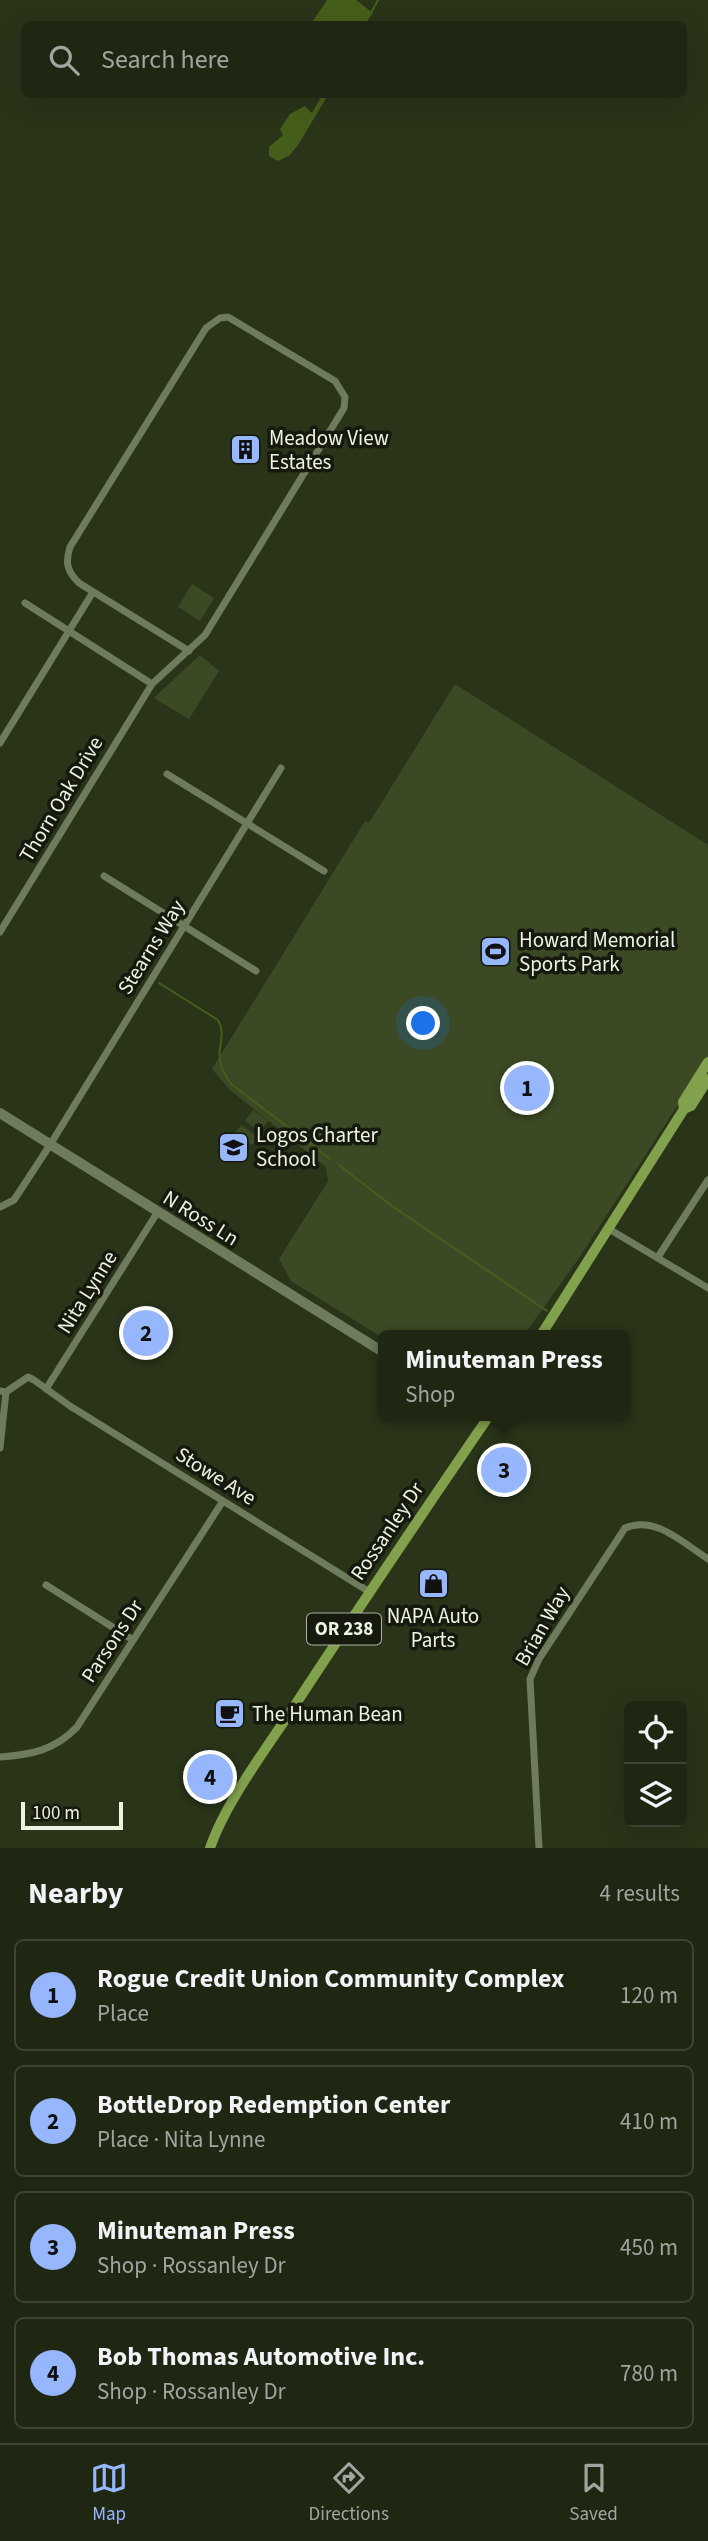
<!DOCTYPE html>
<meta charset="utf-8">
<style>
:root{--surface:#1f2713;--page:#2c3321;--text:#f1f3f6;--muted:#a1a5a0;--line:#3c4433;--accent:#96b6fd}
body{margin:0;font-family:"Source Sans 3",sans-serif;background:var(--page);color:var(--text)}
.controls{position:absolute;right:21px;bottom:21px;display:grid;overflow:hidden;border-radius:10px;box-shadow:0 7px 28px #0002}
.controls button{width:63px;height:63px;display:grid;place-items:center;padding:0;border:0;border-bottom:2px solid var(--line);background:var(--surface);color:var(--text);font:35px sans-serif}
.scale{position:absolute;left:21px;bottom:18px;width:102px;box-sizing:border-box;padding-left:7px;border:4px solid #ecf4e3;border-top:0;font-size:19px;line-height:24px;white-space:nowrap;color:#ecf4e3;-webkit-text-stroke:5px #15190e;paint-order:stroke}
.you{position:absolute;left:424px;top:1024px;width:24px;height:24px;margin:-18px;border:5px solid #fff;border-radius:50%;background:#1a73e8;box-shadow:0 0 0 10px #1a73e833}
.badge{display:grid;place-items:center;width:46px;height:46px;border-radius:50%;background:var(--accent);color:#111;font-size:23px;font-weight:700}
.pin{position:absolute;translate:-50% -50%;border:4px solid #fff;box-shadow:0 2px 7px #0006}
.popup{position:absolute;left:378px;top:1330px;width:252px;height:91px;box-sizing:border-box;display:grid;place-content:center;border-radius:10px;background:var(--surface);filter:drop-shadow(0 2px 5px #0005);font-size:23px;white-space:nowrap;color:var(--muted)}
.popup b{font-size:26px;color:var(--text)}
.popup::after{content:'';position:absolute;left:50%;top:100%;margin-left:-14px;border:14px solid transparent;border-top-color:var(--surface)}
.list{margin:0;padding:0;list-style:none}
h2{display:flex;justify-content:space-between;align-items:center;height:91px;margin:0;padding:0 28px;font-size:30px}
h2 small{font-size:23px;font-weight:400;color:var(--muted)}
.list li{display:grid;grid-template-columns:46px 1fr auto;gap:21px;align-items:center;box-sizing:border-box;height:112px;margin:0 14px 14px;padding:0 14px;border:2px solid var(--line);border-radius:10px}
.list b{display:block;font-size:26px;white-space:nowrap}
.list p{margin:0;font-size:23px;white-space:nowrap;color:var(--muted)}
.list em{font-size:23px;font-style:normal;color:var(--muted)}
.icon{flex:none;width:38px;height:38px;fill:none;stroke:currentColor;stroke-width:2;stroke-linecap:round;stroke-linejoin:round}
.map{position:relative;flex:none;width:708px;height:1848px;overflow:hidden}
.search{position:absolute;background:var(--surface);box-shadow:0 7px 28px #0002;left:21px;right:21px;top:21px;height:77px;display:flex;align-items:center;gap:18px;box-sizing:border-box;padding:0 24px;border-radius:10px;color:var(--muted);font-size:26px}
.sheet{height:595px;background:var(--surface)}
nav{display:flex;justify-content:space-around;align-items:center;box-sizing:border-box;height:98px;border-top:2px solid var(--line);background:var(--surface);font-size:19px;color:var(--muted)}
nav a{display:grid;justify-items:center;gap:4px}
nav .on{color:var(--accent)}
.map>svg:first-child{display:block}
.green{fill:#3b4a25}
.water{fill:#465e1b}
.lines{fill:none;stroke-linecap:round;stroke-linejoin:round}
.stream{stroke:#465e1b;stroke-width:2}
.street{stroke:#6e7b5d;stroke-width:7}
.secondary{stroke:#6e7b5d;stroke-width:10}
.primary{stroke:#82a14c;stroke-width:10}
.labels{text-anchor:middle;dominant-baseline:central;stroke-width:7;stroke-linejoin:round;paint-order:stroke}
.shield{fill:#15190e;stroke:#acb2a3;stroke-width:2}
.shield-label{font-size:19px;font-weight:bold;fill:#ecf4e3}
.poi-label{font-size:21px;fill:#ecf4e3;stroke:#15190e;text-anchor:start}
.street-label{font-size:21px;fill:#ecf4e3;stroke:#15190e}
</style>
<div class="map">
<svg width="708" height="1848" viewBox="0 0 708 1848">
<rect width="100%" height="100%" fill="#293419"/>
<!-- green -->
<g class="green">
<path d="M192 584 214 598 200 621 178 607Z"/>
<path d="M200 655 219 671 189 719 154 698Z"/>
<path d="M455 684 708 845V1058L579 1258 524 1335H383V1338L291 1281 279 1259 328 1181 326 1167 230 1090 212 1069 365 821 369 823Z"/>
<path d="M253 1110 268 1121 260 1132 245 1121Z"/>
<path d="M241 1125 258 1137 252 1145 235 1133Z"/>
</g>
<!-- water -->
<g class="water">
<path d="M327 0H356L373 13 365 24H311Z"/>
<path d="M322 95H328L298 145 290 155 278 161 269 156V147L283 135 280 129 290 114 305 106 312 113Z"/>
</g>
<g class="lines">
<!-- stream -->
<g class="stream">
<path d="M372 11 378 0"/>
<path d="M159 983 218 1020C230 1041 207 1051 231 1084L330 1159"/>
<path d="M339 1165 392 1206 547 1311"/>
</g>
<!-- street -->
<g class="street">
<path d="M25 603 152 684"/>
<path d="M0 743 93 592"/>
<path d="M167 774 324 871"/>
<path d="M104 876 256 971"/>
<path d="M0 932 152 684 205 635 344 408 345 397 335 381 228 317 220 318 206 328 70 547C65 563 67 571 79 583L189 651"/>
<path d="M0 1207 14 1200 50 1145 281 768"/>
<path d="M609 1229 708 1288"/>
<path d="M658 1257 708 1180"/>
<path d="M46 1389 157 1213"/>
<path d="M0 1391 6 1392 28 1377 34 1380 70 1406 368 1591"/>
<path d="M0 1448 6 1392"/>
<path d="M46 1585 133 1640"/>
<path d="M0 1757C31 1755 55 1750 77 1727L223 1501"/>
<path d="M539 1848 530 1679 539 1659 625 1528C655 1515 683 1543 708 1559"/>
</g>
<!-- secondary -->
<path class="secondary" d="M0 1113 383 1352"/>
<!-- primary -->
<g class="primary">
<path d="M684 1109 683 1102 708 1062"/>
<path d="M541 1335 684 1109 691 1106 708 1079"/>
<path d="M210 1848C226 1801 269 1745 297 1702 360 1606 424 1511 489 1416"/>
</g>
</g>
<!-- icons -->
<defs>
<symbol id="building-square" viewBox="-11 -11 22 22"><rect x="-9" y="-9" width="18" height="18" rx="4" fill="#96b6fd" stroke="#15190e"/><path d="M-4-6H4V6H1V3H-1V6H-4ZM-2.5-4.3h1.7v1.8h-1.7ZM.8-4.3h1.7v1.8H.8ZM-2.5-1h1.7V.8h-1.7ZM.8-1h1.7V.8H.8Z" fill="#111"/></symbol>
<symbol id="stadium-square" viewBox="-11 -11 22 22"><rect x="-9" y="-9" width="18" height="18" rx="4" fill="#96b6fd" stroke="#15190e"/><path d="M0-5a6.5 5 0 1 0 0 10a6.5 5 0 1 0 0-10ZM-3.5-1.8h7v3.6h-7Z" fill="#111"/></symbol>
<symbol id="school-square" viewBox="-11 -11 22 22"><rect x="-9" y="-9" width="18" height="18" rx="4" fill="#96b6fd" stroke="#15190e"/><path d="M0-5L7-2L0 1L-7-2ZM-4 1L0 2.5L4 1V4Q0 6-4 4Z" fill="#111"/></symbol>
<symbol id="shop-square" viewBox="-11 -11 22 22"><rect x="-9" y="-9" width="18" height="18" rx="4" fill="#96b6fd" stroke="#15190e"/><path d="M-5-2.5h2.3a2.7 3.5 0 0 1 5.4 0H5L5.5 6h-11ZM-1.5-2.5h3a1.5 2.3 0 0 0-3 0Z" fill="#111"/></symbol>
<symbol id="cafe-square" viewBox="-11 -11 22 22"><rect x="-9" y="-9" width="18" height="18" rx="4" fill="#96b6fd" stroke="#15190e"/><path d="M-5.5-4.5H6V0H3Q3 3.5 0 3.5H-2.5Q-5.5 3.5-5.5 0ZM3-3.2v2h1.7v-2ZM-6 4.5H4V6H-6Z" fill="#111"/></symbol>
</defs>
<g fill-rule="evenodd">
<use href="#building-square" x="228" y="432" width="35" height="35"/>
<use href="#stadium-square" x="478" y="934" width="35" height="35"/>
<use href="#school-square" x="216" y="1130" width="35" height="35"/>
<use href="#shop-square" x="416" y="1566" width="35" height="35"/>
<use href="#cafe-square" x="212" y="1696" width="35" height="35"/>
</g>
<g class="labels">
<!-- shield labels -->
<rect class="shield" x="307" y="1613.5" width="74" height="31" rx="5"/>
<g class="shield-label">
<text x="344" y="1629">OR 238</text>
</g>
<!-- poi labels -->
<g class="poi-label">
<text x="269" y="438">Meadow View<tspan x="269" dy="24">Estates</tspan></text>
<text x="519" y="940">Howard Memorial<tspan x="519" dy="24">Sports Park</tspan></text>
<text x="256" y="1135">Logos Charter<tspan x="256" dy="24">School</tspan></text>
<text x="433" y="1616" text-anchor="middle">NAPA Auto<tspan x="433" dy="24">Parts</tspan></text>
<text x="252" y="1714">The Human Bean</text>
</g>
<!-- street labels -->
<g class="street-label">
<text transform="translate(61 799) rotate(-59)">Thorn Oak Drive</text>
<text transform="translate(151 947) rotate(-58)">Stearns Way</text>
<text transform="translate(201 1218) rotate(32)">N Ross Ln</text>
<text transform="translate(87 1292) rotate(-58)">Nita Lynne</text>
<text transform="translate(216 1476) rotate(32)">Stowe Ave</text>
<text transform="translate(387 1531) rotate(-56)">Rossanley Dr</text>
<text transform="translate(542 1626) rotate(-60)">Brian Way</text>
<text transform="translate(112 1641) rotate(-57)">Parsons Dr</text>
</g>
</g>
</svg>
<div class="controls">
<button><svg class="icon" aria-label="locate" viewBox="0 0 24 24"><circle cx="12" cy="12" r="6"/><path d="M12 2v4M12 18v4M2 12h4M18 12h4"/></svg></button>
<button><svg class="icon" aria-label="layers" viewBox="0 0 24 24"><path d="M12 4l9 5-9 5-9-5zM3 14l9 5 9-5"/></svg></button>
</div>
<div class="scale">100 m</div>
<div class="you"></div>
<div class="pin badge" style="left:527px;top:1088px">1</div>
<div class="pin badge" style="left:146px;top:1333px">2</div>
<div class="pin badge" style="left:504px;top:1470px">3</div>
<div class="popup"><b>Minuteman Press</b>Shop</div>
<div class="pin badge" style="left:210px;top:1777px">4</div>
<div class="search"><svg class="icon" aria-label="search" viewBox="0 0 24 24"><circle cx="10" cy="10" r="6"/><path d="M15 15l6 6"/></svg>Search here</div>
</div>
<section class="sheet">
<h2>Nearby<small>4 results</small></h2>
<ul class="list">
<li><span class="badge">1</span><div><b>Rogue Credit Union Community Complex</b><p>Place</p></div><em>120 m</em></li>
<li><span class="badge">2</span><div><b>BottleDrop Redemption Center</b><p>Place · Nita Lynne</p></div><em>410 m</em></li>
<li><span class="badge">3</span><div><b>Minuteman Press</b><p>Shop · Rossanley Dr</p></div><em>450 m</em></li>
<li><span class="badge">4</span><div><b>Bob Thomas Automotive Inc.</b><p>Shop · Rossanley Dr</p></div><em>780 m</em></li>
</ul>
</section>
<nav>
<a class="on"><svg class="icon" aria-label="map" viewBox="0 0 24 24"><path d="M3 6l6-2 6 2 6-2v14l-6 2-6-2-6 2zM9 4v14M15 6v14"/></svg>Map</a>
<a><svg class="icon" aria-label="directions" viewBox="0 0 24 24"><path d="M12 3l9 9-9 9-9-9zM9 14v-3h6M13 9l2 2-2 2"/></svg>Directions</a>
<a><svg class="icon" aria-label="saved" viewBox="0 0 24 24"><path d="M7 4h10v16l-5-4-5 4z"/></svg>Saved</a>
</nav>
